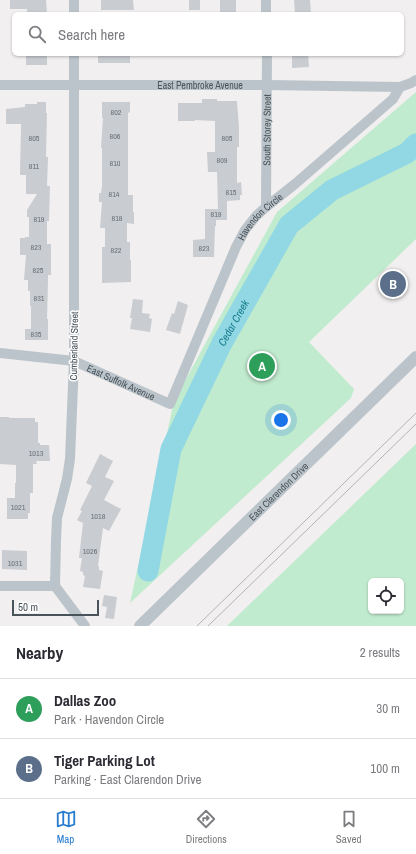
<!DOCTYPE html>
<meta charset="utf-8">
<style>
:root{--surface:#fff;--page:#f7f7f7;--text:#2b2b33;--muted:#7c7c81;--line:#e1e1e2;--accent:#297cd0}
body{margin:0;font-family:"Archivo Narrow",sans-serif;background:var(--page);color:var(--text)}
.controls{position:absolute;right:12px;bottom:12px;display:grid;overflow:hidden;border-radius:6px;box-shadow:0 1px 3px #0004}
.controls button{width:36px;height:36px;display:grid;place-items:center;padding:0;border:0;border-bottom:1px solid var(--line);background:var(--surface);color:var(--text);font:20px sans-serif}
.scale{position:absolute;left:12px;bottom:10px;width:87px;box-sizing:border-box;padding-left:4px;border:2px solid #48535a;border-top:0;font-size:11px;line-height:14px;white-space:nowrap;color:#48535a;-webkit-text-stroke:3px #fff;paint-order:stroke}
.you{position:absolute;left:281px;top:420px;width:14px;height:14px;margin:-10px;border:3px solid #fff;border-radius:50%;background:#1a73e8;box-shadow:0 0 0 6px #1a73e833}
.badge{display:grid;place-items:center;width:26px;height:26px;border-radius:50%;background:var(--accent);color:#fff;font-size:13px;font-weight:700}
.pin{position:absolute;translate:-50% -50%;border:2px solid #fff;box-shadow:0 1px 4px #0006}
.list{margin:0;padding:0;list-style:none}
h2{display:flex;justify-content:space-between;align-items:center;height:52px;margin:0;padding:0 16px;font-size:17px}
h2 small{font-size:13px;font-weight:400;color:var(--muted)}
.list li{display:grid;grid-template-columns:26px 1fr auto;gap:12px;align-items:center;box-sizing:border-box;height:60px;padding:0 16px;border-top:1px solid var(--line)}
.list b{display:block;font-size:15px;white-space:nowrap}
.list p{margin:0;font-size:13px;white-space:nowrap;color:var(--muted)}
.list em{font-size:13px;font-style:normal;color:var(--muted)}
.icon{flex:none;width:22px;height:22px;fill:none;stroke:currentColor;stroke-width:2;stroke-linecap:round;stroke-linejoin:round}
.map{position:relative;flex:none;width:416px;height:626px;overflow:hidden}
.search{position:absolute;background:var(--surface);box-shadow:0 1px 3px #0004;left:12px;right:12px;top:12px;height:44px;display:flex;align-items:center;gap:10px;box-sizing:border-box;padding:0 14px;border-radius:6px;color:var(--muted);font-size:15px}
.sheet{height:172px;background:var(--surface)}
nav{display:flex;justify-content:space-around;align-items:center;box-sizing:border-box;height:56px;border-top:1px solid var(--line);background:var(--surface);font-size:11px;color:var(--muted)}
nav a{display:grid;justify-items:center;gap:2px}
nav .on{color:var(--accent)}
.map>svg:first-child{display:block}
.green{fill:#c1ebce;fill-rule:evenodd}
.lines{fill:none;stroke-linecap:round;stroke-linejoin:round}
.river{stroke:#92d8e4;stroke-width:21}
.building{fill:#c9ccd1}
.minor{stroke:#bbc4ca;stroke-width:10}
.tertiary{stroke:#bbc4ca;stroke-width:12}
.tram{stroke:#b1b4b8;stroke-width:1}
.labels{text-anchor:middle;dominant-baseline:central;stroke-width:3;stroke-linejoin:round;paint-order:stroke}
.number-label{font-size:8px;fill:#687178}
.street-label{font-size:10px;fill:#48535a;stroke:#fff}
.water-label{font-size:11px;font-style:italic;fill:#187d8e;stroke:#fff}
</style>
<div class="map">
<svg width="416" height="626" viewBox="0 0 416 626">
<rect width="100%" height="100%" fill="#f1efef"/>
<!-- green -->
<g class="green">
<path d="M416 92V239L309 342 354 389 351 398 130 603 174 401 277 212Z"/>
<path d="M416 444V626H227ZM371 581H401V611H371Z"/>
</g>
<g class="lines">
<!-- river -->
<path class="river" id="s1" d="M148 571 171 449 222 343 289 225 332 190 407 153 416 144"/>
</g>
<!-- building -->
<g class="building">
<path d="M10 0H46L47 13H27V9H10Z"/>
<path d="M101 0H133L134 10H101Z"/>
<rect x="189" y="0" width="11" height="10"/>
<rect x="220" y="0" width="16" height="14"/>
<path d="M294 0H310L311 13 295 14Z"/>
<rect x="26" y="54" width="21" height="11"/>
<rect x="98" y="54" width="32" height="9"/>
<path d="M292 54H308L309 67 292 68Z"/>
<path d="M202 99H217V101H237L239 128V147H237V183L241 182 242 195H240V200L227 201V220H216V226H215L214 257H193V240L205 239V209H218L217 172H208L207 152H215V121L195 120V121H178V103H202Z"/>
<path d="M37 102H46V113H47L46 157H48L47 186H50L49 221H47V244H51V275H48V280L47 319H48V340H25V329H31V306H30V291H28V280H24L26 255H20V238H25V237H29V217H27V210L37 194H26V175H20L21 124H6V109L25 107V104H37Z"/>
<path d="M102 102H130V112L128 113V195H133V212H134V224L127 223V242H130V260H131V282L102 283V247H105V228H100L102 202H99V193H101L102 186V148H101L103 118H102Z"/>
<path d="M133 299 143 300 142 313 150 314 149 318 152 319 150 332 130 329 132 318H130Z"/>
<path d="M178 301 188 305 180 334 166 330 172 313 174 314Z"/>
<path d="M0 417H9V418H35V422H38V443H40V445H49L50 461H36L37 464H33V493H30V513H28V519H7V498H15V483H16V465L0 464Z"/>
<path d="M100 454 113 461 105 477 114 481 104 500 121 509 109 531 103 528 98 566H99V570L103 571 100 589 83 587 85 576 83 575V572L80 571 82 558H79L83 523 77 520 82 511 80 510 92 486 86 483Z"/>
<path d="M2 550 27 551V570L2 569Z"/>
<path d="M104 595 117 597 114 619 105 618 107 607 102 606Z"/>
</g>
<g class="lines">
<!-- minor -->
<g class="minor">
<path d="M74 0V14"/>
<path d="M266 0V14"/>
<path d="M74 54V361L70 459 67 479 57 518 56 541 55 586 85 626"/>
<path id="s2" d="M0 85H267L400 87"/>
<path id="s3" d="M266 207 267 54"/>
<path id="s4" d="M0 353 74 361 170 404 236 247 245 230 256 216 266 207 295 184 393 99 400 87 411 83 416 80"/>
<path d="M0 586H55"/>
</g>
<!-- tertiary -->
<path class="tertiary" id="s5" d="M140 626 416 357"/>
<!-- tram -->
<g class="tram">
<path d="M197 626 416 413"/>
<path d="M208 626 416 424"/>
</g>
</g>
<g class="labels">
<!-- number labels -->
<g class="number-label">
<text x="116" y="112">802</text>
<text x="115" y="136">806</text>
<text x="34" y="138">805</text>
<text x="227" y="138">805</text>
<text x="222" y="160">809</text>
<text x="115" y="163">810</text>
<text x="34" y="166">811</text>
<text x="231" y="192">815</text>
<text x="114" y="194">814</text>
<text x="216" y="214">819</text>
<text x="117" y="218">818</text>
<text x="39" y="219">819</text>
<text x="36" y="247">823</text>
<text x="204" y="248">823</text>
<text x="116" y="250">822</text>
<text x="38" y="270">825</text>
<text x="39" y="298">831</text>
<text x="36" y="334">835</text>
<text x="36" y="453">1013</text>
<text x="18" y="507">1021</text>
<text x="98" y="516">1018</text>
<text x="90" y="551">1026</text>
<text x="15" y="563">1031</text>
</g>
<!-- street labels -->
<g class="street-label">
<text stroke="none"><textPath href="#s2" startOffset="200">East Pembroke Avenue</textPath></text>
<text stroke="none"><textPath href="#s3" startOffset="77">South Storey Street</textPath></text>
<text stroke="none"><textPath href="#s4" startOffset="389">Havendon Circle</textPath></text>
<text transform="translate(74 346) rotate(-89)">Cumberland Street</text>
<text stroke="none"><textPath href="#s4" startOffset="126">East Suffolk Avenue</textPath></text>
<text stroke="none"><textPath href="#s5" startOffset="193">East Clarendon Drive</textPath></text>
</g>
<!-- water labels -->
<g class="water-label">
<text stroke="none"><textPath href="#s1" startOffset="265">Cedar Creek</textPath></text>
</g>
</g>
</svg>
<div class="controls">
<button><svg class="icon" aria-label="locate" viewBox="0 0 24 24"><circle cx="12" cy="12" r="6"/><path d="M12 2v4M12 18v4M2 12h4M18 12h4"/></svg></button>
</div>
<div class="scale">50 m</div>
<div class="you"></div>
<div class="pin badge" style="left:262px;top:366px;background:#2e9e5b">A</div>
<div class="pin badge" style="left:393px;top:284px;background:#5c6f8a">B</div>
<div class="search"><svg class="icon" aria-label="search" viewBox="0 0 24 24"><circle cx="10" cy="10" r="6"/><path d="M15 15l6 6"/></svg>Search here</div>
</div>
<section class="sheet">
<h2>Nearby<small>2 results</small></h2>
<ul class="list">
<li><span class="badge" style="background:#2e9e5b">A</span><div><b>Dallas Zoo</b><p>Park · Havendon Circle</p></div><em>30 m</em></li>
<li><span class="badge" style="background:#5c6f8a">B</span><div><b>Tiger Parking Lot</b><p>Parking · East Clarendon Drive</p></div><em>100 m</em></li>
</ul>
</section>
<nav>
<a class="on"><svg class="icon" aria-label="map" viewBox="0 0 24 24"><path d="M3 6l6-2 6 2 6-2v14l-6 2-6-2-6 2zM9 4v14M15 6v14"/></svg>Map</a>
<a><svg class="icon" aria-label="directions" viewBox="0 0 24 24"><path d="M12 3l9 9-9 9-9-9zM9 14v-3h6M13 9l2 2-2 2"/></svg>Directions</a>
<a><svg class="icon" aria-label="saved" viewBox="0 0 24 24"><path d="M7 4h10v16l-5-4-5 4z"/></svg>Saved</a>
</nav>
